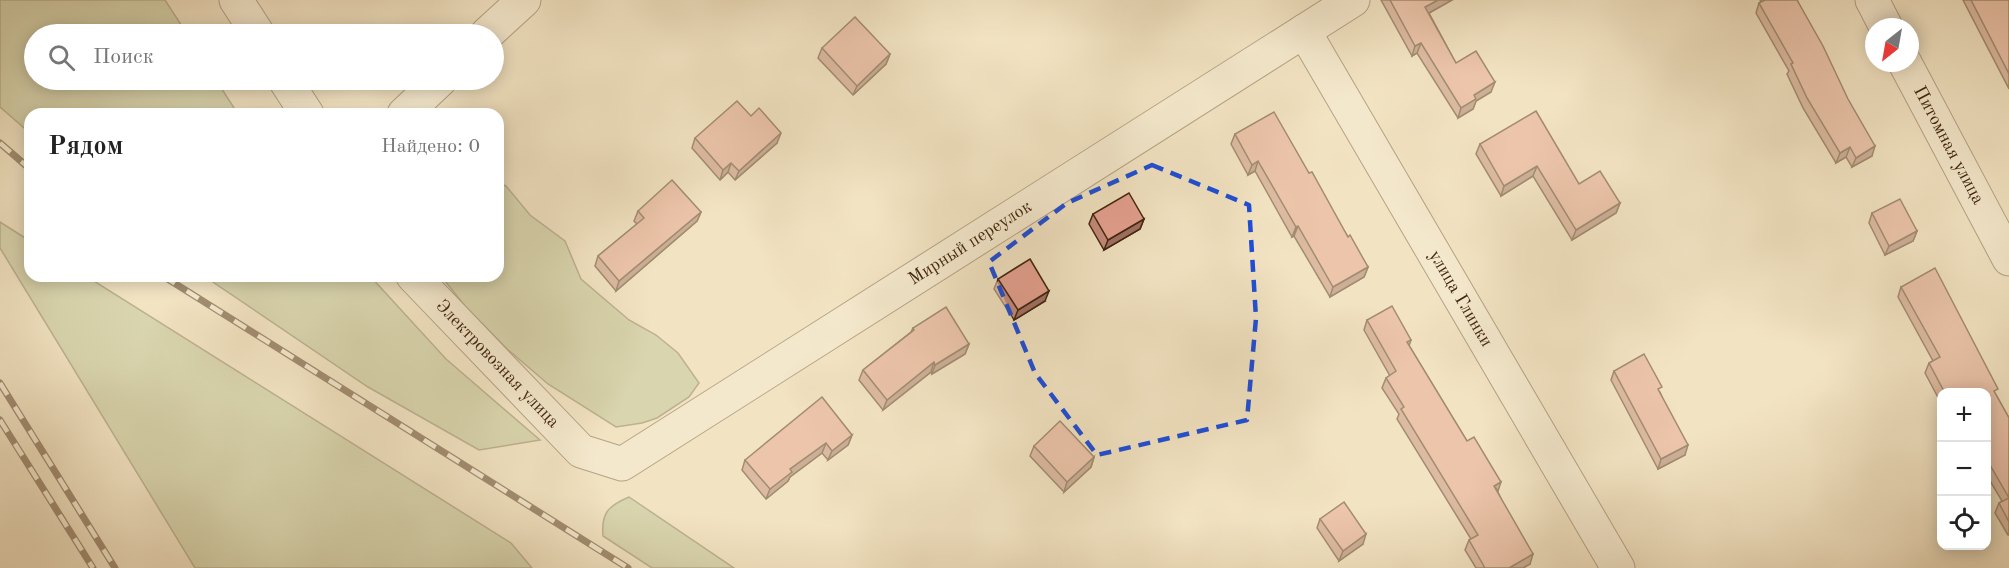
<!DOCTYPE html>
<html lang="ru">
<meta charset="utf-8">
<style>
:root{--surface:#fff;--page:#f2f2f2;--text:#222;--muted:#767676;--line:#e0e0e0}
body{margin:0;font-family:"Old Standard TT",serif;background:var(--page);color:var(--text)}
.controls{position:absolute;right:18px;bottom:18px;display:grid;overflow:hidden;border-radius:12px;box-shadow:0 3px 15px #0003}
.controls button{width:54px;height:54px;display:grid;place-items:center;padding:0;border:0;border-bottom:2px solid var(--line);background:var(--surface);color:var(--text);font:30px sans-serif}
.compass{position:absolute;left:1865px;top:18px;width:54px;height:54px;border-radius:50%;background:var(--surface);box-shadow:0 3px 15px #0003;rotate:211deg}
.list{margin:0;padding:0;list-style:none}
h2{display:flex;justify-content:space-between;align-items:center;height:78px;margin:0;padding:0 24px;font-size:26px}
h2 small{font-size:20px;font-weight:400;color:var(--muted)}
.icon{flex:none;width:33px;height:33px;fill:none;stroke:currentColor;stroke-width:2;stroke-linecap:round;stroke-linejoin:round}
.map{position:relative;flex:none;width:2009px;height:568px;overflow:hidden}
.search{position:absolute;background:var(--surface);box-shadow:0 3px 15px #0003;left:24px;top:24px;width:480px;height:66px;display:flex;align-items:center;gap:15px;box-sizing:border-box;padding:0 21px;border-radius:33px;color:var(--muted);font-size:22px}
.panel{position:absolute;background:var(--surface);box-shadow:0 3px 15px #0003;left:24px;top:108px;width:480px;height:174px;border-radius:18px}
.map>svg:first-child{display:block}
.green{fill:#bac494;stroke:#7d7451;stroke-width:1.5}
.lines{fill:none;stroke-linecap:round;stroke-linejoin:round}
.minor-casing{stroke:#6c543b;stroke-width:35}
.minor{stroke:#f7edd7;stroke-width:33}
.rail-casing{stroke:#40250e;stroke-width:7}
.rail{stroke:#f7edd7;stroke-width:4.5;stroke-dasharray:14;stroke-linecap:butt}
.wall{fill:#c48a7b;stroke:#40250e;stroke-width:1.5}
.shaded-wall{fill:#a07064;stroke:#40250e;stroke-width:1.5}
.building{fill:#e4a08f;stroke:#40250e;stroke-width:1.5}
.marked{fill:none;stroke:#1d4ed8;stroke-width:4.5;stroke-dasharray:12 8;stroke-linejoin:round}
.labels{text-anchor:middle;dominant-baseline:central;stroke-width:4.5;stroke-linejoin:round;paint-order:stroke}
.street-label{font-size:18px;fill:#40250e;stroke:#f7edd7}
</style>
<div class="map">
<svg width="2009" height="568" viewBox="0 0 2009 568">
<rect width="100%" height="100%" fill="#f2e3c2"/>
<filter id="stains"><feTurbulence type="fractalNoise" baseFrequency=".00333" numOctaves="4"/><feColorMatrix values="0 0 0 0 .2 0 0 0 0 .09 0 0 0 0 .02 0 0 0 .5 -.17"/></filter>
<radialGradient id="worn" r=".72"><stop offset=".6" stop-color="#630" stop-opacity="0"/><stop offset="1" stop-color="#630" stop-opacity=".3"/></radialGradient>
<!-- green -->
<g class="green">
<path d="M0 0H165L187 34H34V80H216L238 114H30V133L0 107Z"/>
<path d="M498 182 506 186 530 215 565 241 581 279 629 320 656 335 678 353 699 383 689 397 657 418 642 423 616 427 548 384 507 349 465 306 441 276H498Z"/>
<path d="M0 222 30 241V276H86L511 543 532 568H195L0 248Z"/>
<path d="M204 276H370L446 359 540 440 479 450 368 387Z"/>
<path d="M629 497 734 568H652L603 536C601 513 608 506 629 497Z"/>
</g>
<g class="lines">
<defs>
<g id="minor">
<path d="M236 0 258 34"/>
<path d="M1872 0 1886 27"/>
<path id="s1" d="M1304 31 1618 568"/>
<path d="M487 34 524 0"/>
<path id="s2" d="M1905 63 2009 259"/>
<path d="M285 80 307 114"/>
<path d="M404 114 440 80"/>
<path id="s3" d="M413 276 581 451 622 464 1353 0"/>
</g>
</defs>
<!-- minor casing -->
<use href="#minor" class="minor-casing"/>
<!-- minor -->
<use href="#minor" class="minor"/>
<defs>
<g id="rail">
<path d="M0 143 30 169"/>
<path d="M163 276 628 568"/>
<path d="M0 383 115 568"/>
<path d="M0 420 93 568"/>
</g>
</defs>
<!-- rail casing -->
<use href="#rail" class="rail-casing"/>
<!-- rail -->
<use href="#rail" class="rail"/>
</g>
<!-- wall -->
<g class="wall">
<path d="M1381 0H1452L1429 13 1456 63 1491 92 1476 101 1473 109 1458 118 1417 53 1412 56Z"/>
<path d="M1760 0H1797L1872 156 1852 167 1846 157 1836 163 1803 108 1787 74 1789 71 1756 13 1759 3 1761 2Z"/>
<path d="M1963 0H2009V89Z"/>
<path d="M822 48 890 54 886 64 853 95 818 58Z"/>
<path d="M751 116 777 143 735 180 728 172 720 180 692 148 695 138Z"/>
<path d="M1235 134 1309 173 1348 237 1368 267 1364 277 1330 297 1294 236 1292 237 1255 171 1248 175 1231 144Z"/>
<path d="M1480 144 1579 184 1620 203 1616 213 1572 240 1533 176 1501 196 1476 154Z"/>
<path d="M638 211 701 212 697 221 616 291 595 266 598 256 637 224 634 221Z"/>
<path d="M1872 213 1917 231 1913 241 1885 255 1869 223Z"/>
<path d="M1093 214 1144 219 1140 229 1104 250 1089 224Z"/>
<path d="M998 279 1045 301 1014 320 994 289Z"/>
<path d="M1901 287 1996 395 2009 418V535H2008L1995 513 1999 503 2002 501 1986 474V393H1941V403L1925 373 1929 363 1933 361 1898 297Z"/>
<path d="M1367 320 1411 340 1409 346 1498 492 1530 564 1523 568H1476L1465 550 1469 540 1471 539 1397 419 1399 414 1382 388 1386 378 1390 376 1364 330Z"/>
<path d="M913 328 969 344 965 354 932 374 931 372 883 410 859 380 863 370 911 332Z"/>
<path d="M1614 371 1660 392 1685 455 1658 469 1611 380Z"/>
<path d="M852 435 848 445 828 460 822 453 790 477 788 481 766 499 742 470 745 460Z"/>
<path d="M1034 446 1094 457 1091 467 1064 492 1030 456Z"/>
<path d="M1320 519 1363 544 1339 561 1317 528Z"/>
</g>
<!-- shaded-wall -->
<g class="shaded-wall">
<path d="M1438 0H1452L1422 17 1425 7Z"/>
<path d="M1421 43 1417 53 1412 56 1415 46Z"/>
<path d="M890 54 886 64 853 95 857 86Z"/>
<path d="M1495 82 1491 92 1476 101 1473 109 1458 118 1461 108 1474 95Z"/>
<path d="M781 133 777 143 735 180 739 171Z"/>
<path d="M1875 146 1872 156 1852 167 1856 158Z"/>
<path d="M1850 147 1846 157 1836 163 1840 153Z"/>
<path d="M1258 161 1255 171 1248 175 1252 165Z"/>
<path d="M731 163 728 172 720 180 723 170Z"/>
<path d="M1537 166 1533 176 1501 196 1504 186Z"/>
<path d="M1620 203 1616 213 1572 240 1576 230Z"/>
<path d="M701 212 697 221 616 291 619 281Z"/>
<path d="M1144 219 1140 229 1104 250 1108 240Z"/>
<path d="M1298 226 1294 236 1292 237 1296 227Z"/>
<path d="M1917 231 1913 241 1885 255 1889 246Z"/>
<path d="M1368 267 1364 277 1330 297 1333 287Z"/>
<path d="M1049 291 1045 301 1014 320 1018 310Z"/>
<path d="M969 344 965 354 932 374 935 365Z"/>
<path d="M934 362 931 372 883 410 887 400Z"/>
<path d="M852 435 848 445 828 460 832 451Z"/>
<path d="M826 443 822 453 790 477 788 481 766 499 770 489 790 469Z"/>
<path d="M1688 445 1685 455 1658 469 1661 459Z"/>
<path d="M1094 457 1091 467 1064 492 1067 482Z"/>
<path d="M1501 482 1498 491 1494 486Z"/>
<path d="M1366 534 1363 544 1339 561 1343 551Z"/>
<path d="M1533 554 1530 564 1523 568H1509Z"/>
</g>
<!-- building -->
<g class="building">
<path d="M1390 0H1438L1425 7 1456 63 1476 51 1495 82 1474 95 1476 99 1461 108 1421 43 1415 46Z"/>
<path d="M1765 0H1797L1823 46 1848 99 1875 146 1856 158 1850 147 1840 153 1807 98 1791 64 1793 63 1759 3Z"/>
<path d="M1971 0H2009V74Z"/>
<path d="M855 17 890 54 857 86 822 48Z"/>
<path d="M737 101 751 116 759 108 781 133 739 171 731 163 723 170 695 138Z"/>
<path d="M1536 111 1579 184 1600 171 1620 203 1576 230 1537 166 1504 186 1480 144Z"/>
<path d="M1274 112 1309 173 1312 172 1348 237 1350 235 1368 267 1333 287 1298 226 1296 227 1258 161 1252 165 1235 134Z"/>
<path d="M672 180 701 212 619 281 598 256 644 218 638 211Z"/>
<path d="M1129 193 1144 219 1108 240 1093 214Z"/>
<path d="M1900 199 1917 231 1889 246 1872 213Z"/>
<path d="M1030 259 1049 291 1018 310 998 279Z"/>
<path d="M1935 268 1998 389 1994 391 2009 418V522L1999 503 2009 498 1986 458V393H1945L1929 363 1940 357 1901 287Z"/>
<path d="M1392 306 1411 340 1407 342 1467 441 1474 437 1501 482 1494 486 1533 554 1509 568H1485L1469 540 1478 535 1401 409 1404 407 1386 378 1396 371 1367 320Z"/>
<path d="M946 307 969 344 935 365 934 362 887 400 863 370 914 330 913 328Z"/>
<path d="M1644 354 1662 387 1658 389 1688 445 1661 459 1614 371Z"/>
<path d="M822 397 852 435 832 451 826 443 790 469 792 472 770 489 745 460Z"/>
<path d="M1060 421 1094 457 1067 482 1034 446Z"/>
<path d="M1344 502 1366 534 1343 551 1320 519Z"/>
</g>
<!-- marked area -->
<path d="M0 0H2009V568H0ZM1152 165 1249 205 1256 318 1247 420 1097 455 1035 373 989 262 1067 203Z" fill="#f2e3c2" fill-opacity=".55" fill-rule="evenodd"/>
<path class="marked" d="M1152 165 1249 205 1256 318 1247 420 1097 455 1035 373 989 262 1067 203Z"/>
<g class="labels">
<!-- street labels -->
<g class="street-label">
<text stroke="none"><textPath href="#s2" startOffset="93">Питомная улица</textPath></text>
<text stroke="none"><textPath href="#s3" startOffset="698">Мирный переулок</textPath></text>
<text stroke="none"><textPath href="#s1" startOffset="310">улица Глинки</textPath></text>
<text stroke="none"><textPath href="#s3" startOffset="122">Электровозная улица</textPath></text>
</g>
</g>
<rect width="100%" height="100%" filter="url(#stains)"/>
<rect width="100%" height="100%" fill="url(#worn)"/>
</svg>
<div class="controls">
<button>+</button>
<button>−</button>
<button><svg class="icon" aria-label="locate" viewBox="0 0 24 24"><circle cx="12" cy="12" r="6"/><path d="M12 2v4M12 18v4M2 12h4M18 12h4"/></svg></button>
</div>
<svg class="compass" viewBox="-18 -18 36 36"><path d="M0-13l5 13h-10z" fill="#e53935"/><path d="M0 13l5-13h-10z" fill="#767676"/></svg>
<div class="search"><svg class="icon" aria-label="search" viewBox="0 0 24 24"><circle cx="10" cy="10" r="6"/><path d="M15 15l6 6"/></svg>Поиск</div>
<section class="panel">
<h2>Рядом<small>Найдено: 0</small></h2>
<ul class="list">
</ul>
</section>
</div>
